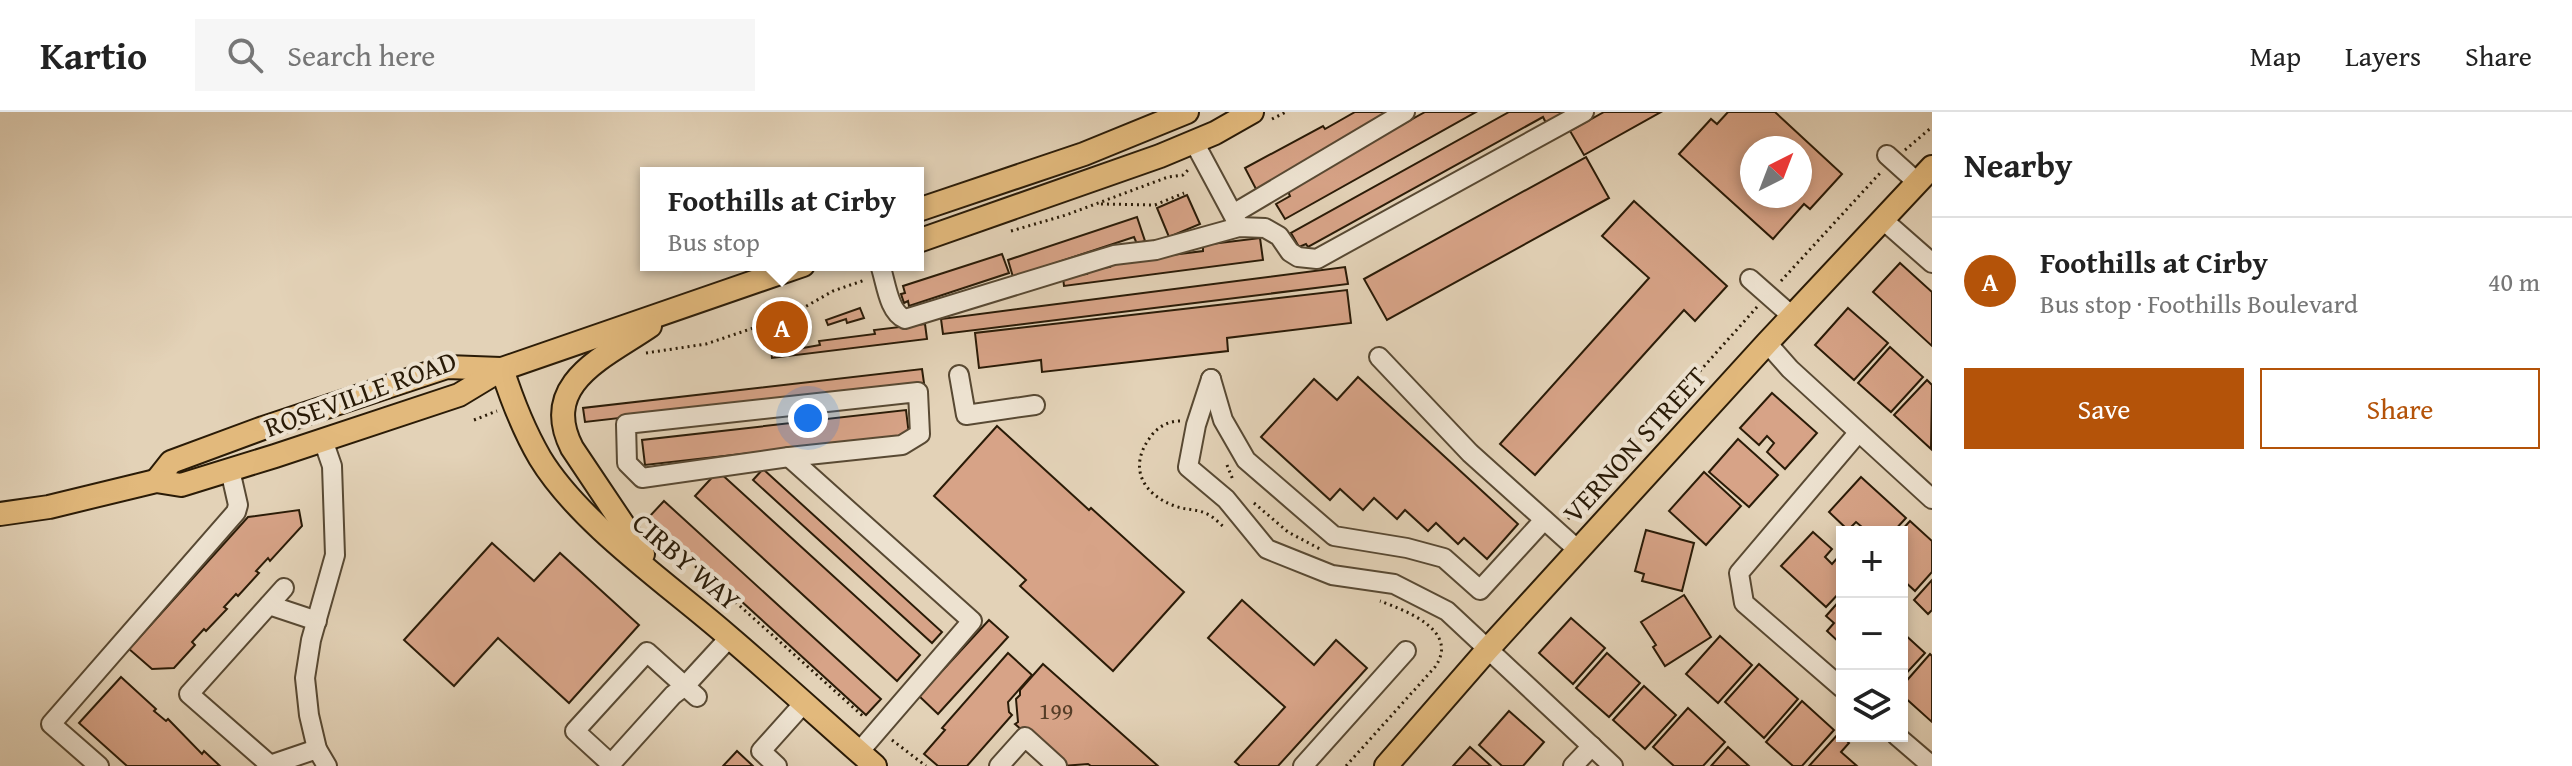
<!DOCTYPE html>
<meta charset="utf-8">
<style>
:root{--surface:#fff;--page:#f6f6f6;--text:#222;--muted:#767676;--line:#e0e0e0;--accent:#b45309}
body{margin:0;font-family:"Gentium Book Plus",serif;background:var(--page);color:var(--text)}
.controls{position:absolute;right:24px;bottom:24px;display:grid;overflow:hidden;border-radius:0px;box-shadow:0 4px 12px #0003}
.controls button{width:72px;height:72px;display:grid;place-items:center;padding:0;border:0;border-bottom:2px solid var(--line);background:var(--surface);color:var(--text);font:40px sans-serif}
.compass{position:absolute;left:1740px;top:24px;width:72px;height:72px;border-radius:50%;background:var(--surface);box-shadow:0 4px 12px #0003;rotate:42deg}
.you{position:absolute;left:808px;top:306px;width:28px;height:28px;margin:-20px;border:6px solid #fff;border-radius:50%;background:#1a73e8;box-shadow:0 0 0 12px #1a73e833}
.badge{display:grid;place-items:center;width:52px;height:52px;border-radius:50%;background:var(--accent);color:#fff;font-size:26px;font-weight:700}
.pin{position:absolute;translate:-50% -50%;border:4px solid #fff;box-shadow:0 2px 8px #0006}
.popup{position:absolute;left:640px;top:55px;width:284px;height:104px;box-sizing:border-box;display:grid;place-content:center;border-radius:0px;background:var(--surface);filter:drop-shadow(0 2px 6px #0005);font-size:26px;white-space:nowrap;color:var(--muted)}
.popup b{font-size:30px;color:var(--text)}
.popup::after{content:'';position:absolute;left:50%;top:100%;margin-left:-16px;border:16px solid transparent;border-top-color:var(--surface)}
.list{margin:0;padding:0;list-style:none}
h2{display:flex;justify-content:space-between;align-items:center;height:104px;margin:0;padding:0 32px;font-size:34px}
h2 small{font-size:26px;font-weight:400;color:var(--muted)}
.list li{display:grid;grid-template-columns:52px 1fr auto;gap:24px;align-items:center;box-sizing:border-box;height:128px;padding:0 32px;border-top:2px solid var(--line)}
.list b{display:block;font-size:30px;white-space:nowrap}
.list p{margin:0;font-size:26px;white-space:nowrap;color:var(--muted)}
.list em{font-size:26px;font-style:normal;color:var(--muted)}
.actions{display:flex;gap:16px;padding:24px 32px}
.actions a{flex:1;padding:18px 0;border:2px solid var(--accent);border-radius:0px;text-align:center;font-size:28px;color:var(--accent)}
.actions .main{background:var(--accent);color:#fff}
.icon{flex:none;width:44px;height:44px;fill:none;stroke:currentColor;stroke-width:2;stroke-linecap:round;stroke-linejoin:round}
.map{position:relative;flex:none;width:1932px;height:654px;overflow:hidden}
header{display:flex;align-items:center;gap:48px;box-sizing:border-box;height:112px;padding:0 40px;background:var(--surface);border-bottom:2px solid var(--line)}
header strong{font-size:38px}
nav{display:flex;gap:44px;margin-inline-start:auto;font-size:28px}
.search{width:560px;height:72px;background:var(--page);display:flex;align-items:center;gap:20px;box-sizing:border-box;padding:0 28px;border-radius:0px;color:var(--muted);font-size:30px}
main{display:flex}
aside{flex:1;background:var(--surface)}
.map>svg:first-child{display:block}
.building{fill:#d7a387;stroke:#2a1b07;stroke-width:2;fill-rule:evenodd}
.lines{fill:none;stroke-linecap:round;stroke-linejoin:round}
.minor-casing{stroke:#584933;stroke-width:22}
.major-casing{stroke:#2a1b07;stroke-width:26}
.path{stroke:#2a1b07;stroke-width:3;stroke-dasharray:2 4;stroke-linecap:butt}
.minor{stroke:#ede2d0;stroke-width:18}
.major{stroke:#e2b97c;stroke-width:22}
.labels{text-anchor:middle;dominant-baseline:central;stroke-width:8;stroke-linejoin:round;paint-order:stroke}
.number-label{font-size:24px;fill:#553d27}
.street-label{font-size:28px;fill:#2a1b07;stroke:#ede2d0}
</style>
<header>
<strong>Kartio</strong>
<div class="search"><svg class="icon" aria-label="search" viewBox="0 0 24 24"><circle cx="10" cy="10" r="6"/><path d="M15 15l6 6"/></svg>Search here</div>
<nav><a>Map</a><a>Layers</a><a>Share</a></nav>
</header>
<main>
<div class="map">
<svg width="1932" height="654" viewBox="0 0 1932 654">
<rect width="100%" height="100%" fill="#e3d2b7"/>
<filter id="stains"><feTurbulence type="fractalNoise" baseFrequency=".0025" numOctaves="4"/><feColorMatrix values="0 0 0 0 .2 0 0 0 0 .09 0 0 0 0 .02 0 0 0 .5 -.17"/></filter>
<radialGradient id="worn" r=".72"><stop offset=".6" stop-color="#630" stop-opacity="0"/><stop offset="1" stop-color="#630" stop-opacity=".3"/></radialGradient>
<!-- building -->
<g class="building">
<path d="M1355 0H1399L1257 79 1245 56 1323 14 1325 17Z"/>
<path d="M1425 0H1476L1285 107 1276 92 1290 84 1287 77Z"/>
<path d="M1509 0H1566L1546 11 1543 5 1308 135 1306 132 1299 135 1291 121Z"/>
<path d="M1604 0H1661L1584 43 1570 19Z"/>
<path d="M1728 0H1775L1842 62 1810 97 1804 92 1773 127 1679 42 1711 7 1717 12ZM1752 36H1800V84H1752Z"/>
<path d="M1586 45 1609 86 1387 208 1364 167Z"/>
<path d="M1187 83 1200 112 1169 125 1157 96Z"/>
<path d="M1634 89 1727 174 1695 209 1684 198 1535 363 1500 332 1649 166 1602 124Z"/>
<path d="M1137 105 1145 129 1137 132 1134 125 1013 165 1008 148Z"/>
<path d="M1260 126 1263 148 1064 174 1063 165 1087 162 1086 158 1110 155 1109 151 1203 139V133Z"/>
<path d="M1002 142 1009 161 909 194 908 189 904 191 901 182 905 181 903 174Z"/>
<path d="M1900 151 1932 180V234L1873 180Z"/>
<path d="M1345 155 1348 172 943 222 941 207Z"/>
<path d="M1347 178 1351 211 1227 226 1228 239 1042 260 1041 248 979 256 975 221Z"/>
<path d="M860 196 864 206 847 211 846 207 828 213 826 208Z"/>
<path d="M1848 196 1888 231 1854 268 1815 233Z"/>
<path d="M925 212 927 227 772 246 770 229 794 221 797 237 820 233 819 229 875 222 874 218Z"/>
<path d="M1890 235 1923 265 1891 300 1858 271Z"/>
<path d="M922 257 924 271 585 310 583 296Z"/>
<path d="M1358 265 1518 412 1487 447 1464 426 1458 432 1436 411 1428 419 1405 398 1397 407 1374 386 1363 398 1340 377 1330 388 1261 325 1314 267 1337 288Z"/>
<path d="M1927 268 1932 273 1931 337 1894 303Z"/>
<path d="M1772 281 1817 321 1785 357 1767 340 1774 331 1767 324 1759 333 1740 316Z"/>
<path d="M906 298 909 323 645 353 642 328Z"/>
<path d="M997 314 1089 398 1091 396 1184 480 1113 559 1020 474 1026 468 934 384Z"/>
<path d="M1738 327 1778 363 1749 395 1709 360Z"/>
<path d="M763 357 942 520 932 531 753 368Z"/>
<path d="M718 359 920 543 897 569 695 384Z"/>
<path d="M1704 360 1741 394 1706 433 1669 399Z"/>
<path d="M1861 365 1906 406 1893 420H1857L1862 415 1856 410 1848 418 1829 400Z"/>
<path d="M664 389 881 587 866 603 649 405Z"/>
<path d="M299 398 302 414 270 449 268 446 256 459 259 461 238 484 236 482 224 495 227 497 206 519 204 517 192 530 195 533 174 556 152 557 129 537 248 405Z"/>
<path d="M1910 409 1932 429V460L1915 479 1902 467V420H1900Z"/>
<path d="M1646 418 1694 431 1682 479 1642 469 1644 462 1635 459Z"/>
<path d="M1813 420 1832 437 1825 445 1832 452 1839 444 1842 446V478L1826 495 1781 454Z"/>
<path d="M492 431 534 469 560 441 639 513 569 591 498 526 454 574 404 528Z"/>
<path d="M1932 468V498L1928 502 1914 488Z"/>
<path d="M1684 483 1711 525 1665 554 1653 535 1656 533 1641 510Z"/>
<path d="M1842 486V533L1827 519 1834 511 1826 504Z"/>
<path d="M1242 488 1314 553 1336 528 1367 556 1278 654H1240L1235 650 1285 595 1208 526Z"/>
<path d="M1571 506 1605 536 1573 572 1539 541Z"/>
<path d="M989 508 1008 525 938 602 919 584Z"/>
<path d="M1902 520 1925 541 1902 566Z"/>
<path d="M1720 524 1752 553 1718 591 1686 562Z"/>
<path d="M1008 541 1032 563 1008 590 1009 600 1012 603 967 654H938L924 642 945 618 942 616Z"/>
<path d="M1607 541 1640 571 1609 605 1576 576Z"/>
<path d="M1930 542 1932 544V610L1902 583V574Z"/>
<path d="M1043 552 1158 654H1091L1088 652 1062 654 1015 612 1018 610 1016 587 1020 583V578Z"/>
<path d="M1759 552 1798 587 1764 626 1725 590Z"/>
<path d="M121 565 156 597 154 599 166 609 168 607 202 642 204 639 220 654H127L79 611Z"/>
<path d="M1644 574 1676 603 1645 637 1613 608Z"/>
<path d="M1802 589 1834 618 1802 654H1793L1766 630Z"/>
<path d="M1688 596 1725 630 1703 654H1674L1653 635Z"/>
<path d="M1509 599 1544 630 1523 654H1502L1479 633Z"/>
<path d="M1839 621 1849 631 1841 640 1857 654H1809Z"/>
<path d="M1470 635 1491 654H1453Z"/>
<path d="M1728 635 1749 654H1711Z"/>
<path d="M737 639 753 654H723Z"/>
</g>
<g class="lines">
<defs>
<g id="minor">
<path d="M1194 30 1238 112"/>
<path d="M1887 43 1917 70"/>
<path d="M1233 102 1405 0"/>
<path d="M1882 107 1932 151"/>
<path d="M880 153C886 169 888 200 905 207L1114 143 1156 138 1239 115 1265 116 1279 124 1290 140 1298 145 1317 147 1584 0"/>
<path d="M1750 167 1792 204"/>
<path d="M1767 231 1790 257 1932 387"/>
<path d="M1379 245 1470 341 1578 438"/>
<path d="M959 263 966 303 1035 293"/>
<path d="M1211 267 1196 313 1188 355 1226 387 1267 437 1332 463 1394 472 1447 499 1613 654"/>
<path d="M1211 267 1223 308 1246 348 1334 424 1407 436 1444 446 1480 478 1544 408"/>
<path d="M918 280 920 322 902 333 789 345 642 366 627 351 626 312Z"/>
<path d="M323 328 332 354 335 443 311 528 305 566 309 603 317 637 327 654"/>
<path d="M789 345 972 509 859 640"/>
<path d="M269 493 317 509"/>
<path d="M1842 576 1744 491 1739 461 1858 321"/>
<path d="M1897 624 1932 654"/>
<path d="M269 652 189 582 284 476"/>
<path d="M611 652 575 619 647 540 697 585"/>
<path d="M99 654 51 612 236 400 238 393 230 358"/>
<path d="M267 654 317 637"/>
<path d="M609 654 673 583 685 574 730 525"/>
<path d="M777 654 761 639 804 591"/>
<path d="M999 654 1025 625 1057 654"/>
<path d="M1303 654 1406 539"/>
<path d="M1573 654 1592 634"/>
</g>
<g id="major">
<path d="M918 98 1084 42 1187 0"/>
<path d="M918 129 1160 44 1215 21 1252 0"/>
<path d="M502 257C512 288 523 317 540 346 580 412 671 474 729 525 778 567 826 611 875 654"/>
<path d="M156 369 171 350 263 316 447 255 501 257"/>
<path d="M0 402 49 395 156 369 181 373 275 344 459 283 502 257 803 153"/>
<path d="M643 442 572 336C539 271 605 245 650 214"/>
<path d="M1386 654 1488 537 1767 231 1932 55"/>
</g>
</defs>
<!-- minor casing -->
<use href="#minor" class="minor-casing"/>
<!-- major casing -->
<use href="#major" class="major-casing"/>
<!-- path -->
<g class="path">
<path d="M1272 7 1286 0"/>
<path d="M1905 38 1932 15"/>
<path d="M1101 92 1155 93 1184 81"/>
<path d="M1011 119 1066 103 1168 65 1183 63 1188 58"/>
<path d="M1781 169 1881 60"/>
<path d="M646 241 706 232 789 204 833 179 865 168"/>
<path d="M474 308 497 299"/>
<path d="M1180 309C1167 309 1156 316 1149 327 1128 357 1144 383 1175 394 1185 398 1196 397 1205 401 1213 404 1219 411 1225 416"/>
<path d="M1227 353 1233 368"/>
<path d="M1254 391 1288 420 1320 437"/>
<path d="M1568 407 1757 195"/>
<path d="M646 410 864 605"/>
<path d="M892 628 926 654"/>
<path d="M1346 654 1435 555C1460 519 1407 499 1380 489"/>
</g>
<!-- minor -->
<use href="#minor" class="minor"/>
<!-- major -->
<use href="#major" class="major"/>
</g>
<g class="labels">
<!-- number labels -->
<g class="number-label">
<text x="1056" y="598">199</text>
</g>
<!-- street labels -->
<g class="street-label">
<text transform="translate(360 281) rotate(-20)">ROSEVILLE ROAD</text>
<text transform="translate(1634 332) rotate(-48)">VERNON STREET</text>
<text transform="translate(687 449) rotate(41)">CIRBY WAY</text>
</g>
</g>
<rect width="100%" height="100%" filter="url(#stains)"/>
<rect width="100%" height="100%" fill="url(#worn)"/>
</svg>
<div class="controls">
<button>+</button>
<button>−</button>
<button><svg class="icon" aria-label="layers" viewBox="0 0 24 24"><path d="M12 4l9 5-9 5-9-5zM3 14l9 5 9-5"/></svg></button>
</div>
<svg class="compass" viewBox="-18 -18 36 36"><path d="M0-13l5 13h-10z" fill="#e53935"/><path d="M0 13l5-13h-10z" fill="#767676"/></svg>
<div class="you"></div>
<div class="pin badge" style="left:782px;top:215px">A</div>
<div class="popup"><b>Foothills at Cirby</b>Bus stop</div>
</div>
<aside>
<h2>Nearby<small></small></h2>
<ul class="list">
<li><span class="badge">A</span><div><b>Foothills at Cirby</b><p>Bus stop · Foothills Boulevard</p></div><em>40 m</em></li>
</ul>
<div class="actions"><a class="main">Save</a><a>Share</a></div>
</aside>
</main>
